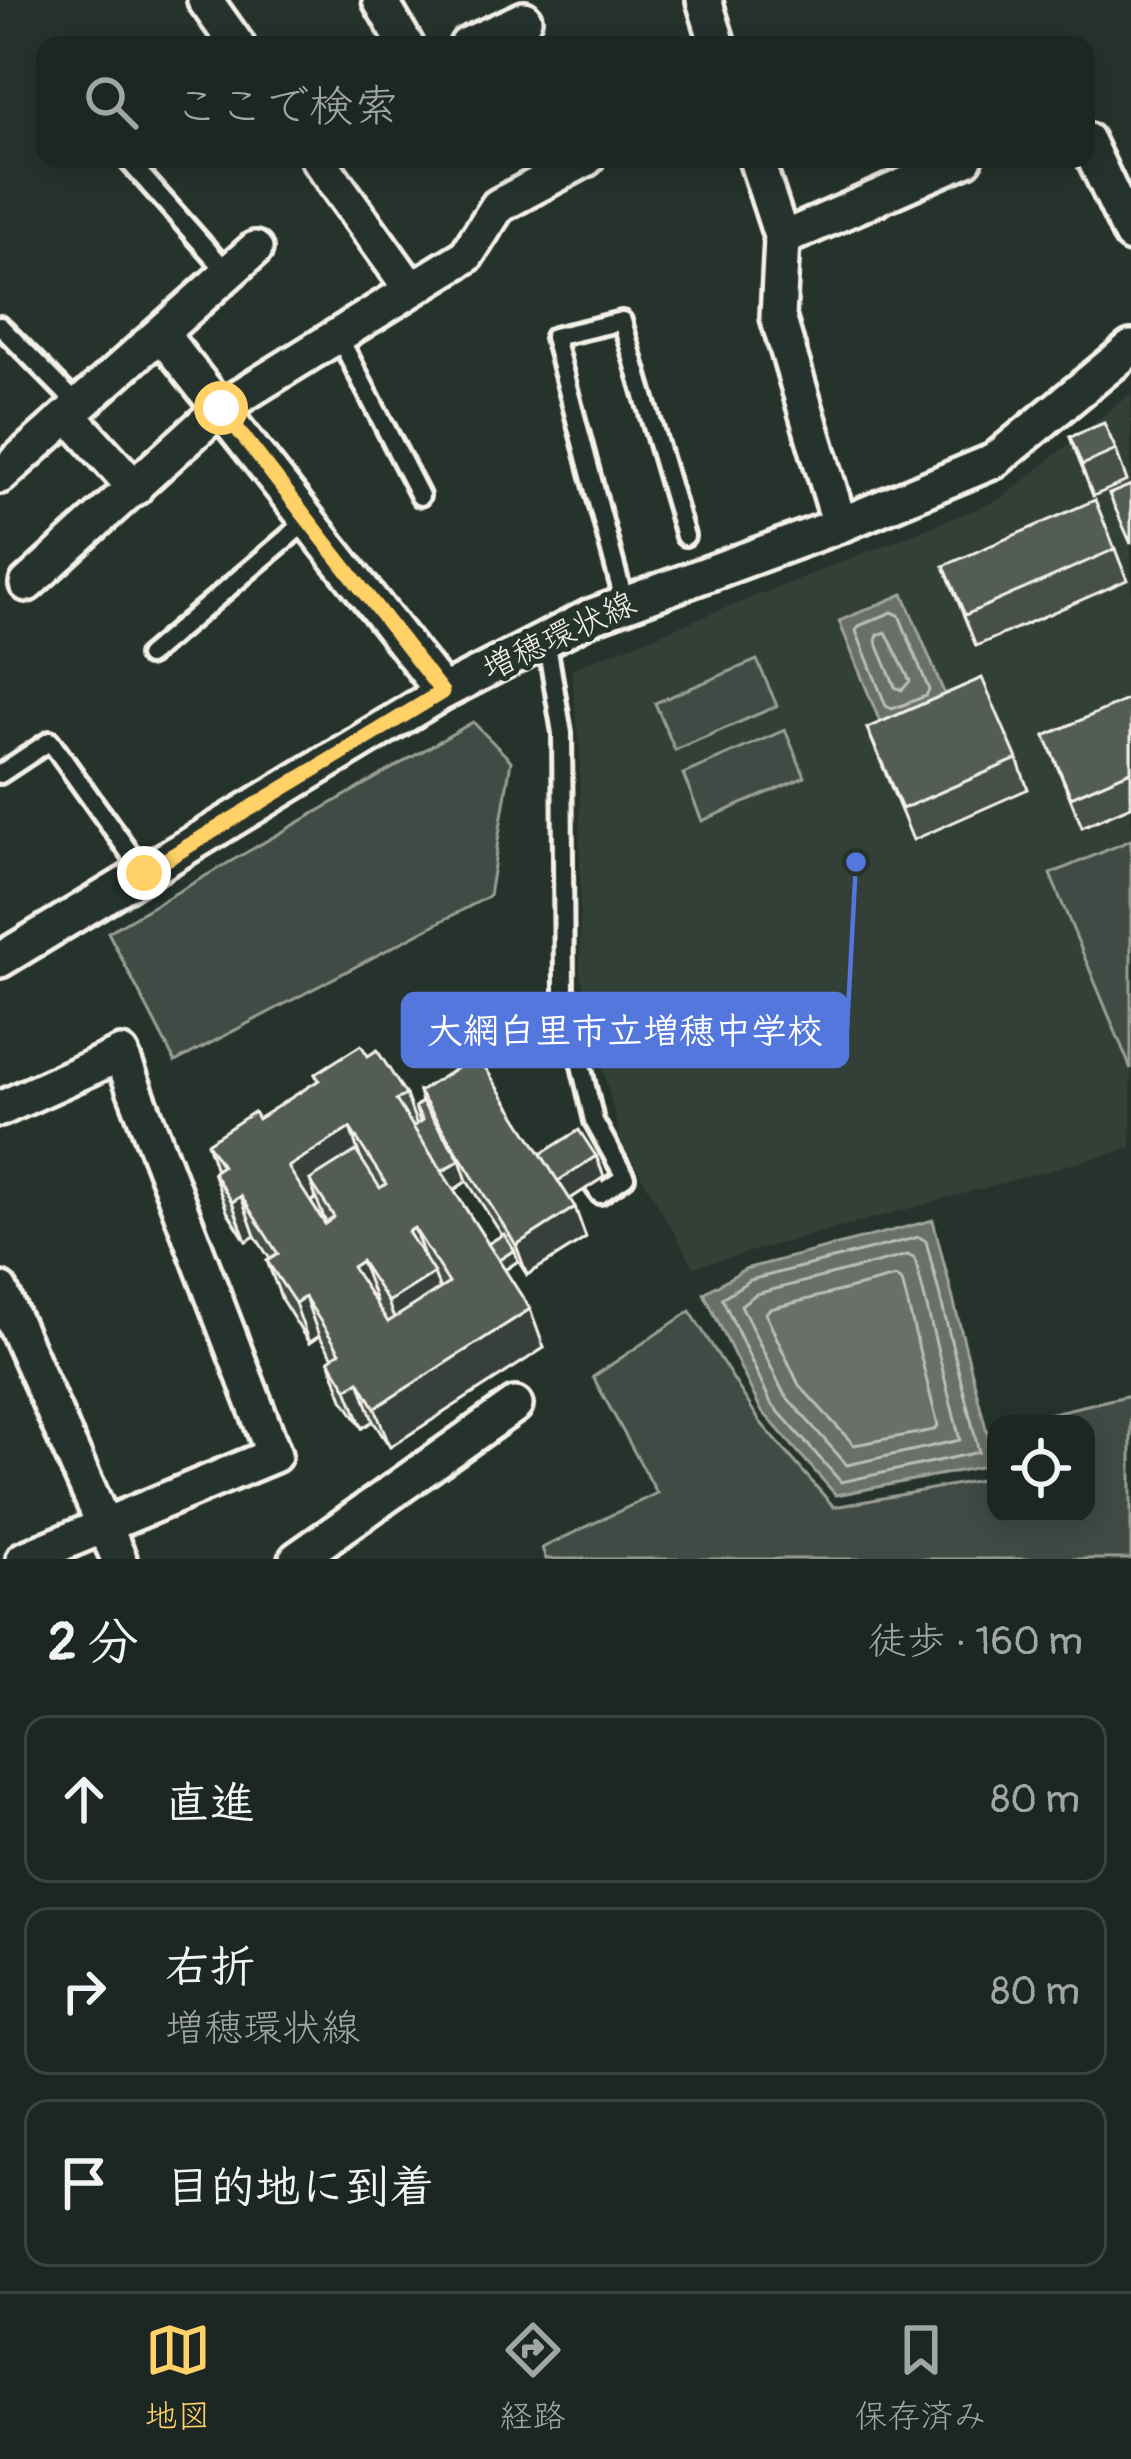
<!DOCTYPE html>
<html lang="ja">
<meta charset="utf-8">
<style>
:root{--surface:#1c2622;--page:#252e2a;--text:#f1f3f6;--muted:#a0a5a5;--line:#3a4340;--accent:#ffd166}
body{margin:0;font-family:Pangolin,"Klee One",sans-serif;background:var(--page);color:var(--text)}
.controls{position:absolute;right:36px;bottom:36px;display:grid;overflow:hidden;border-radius:24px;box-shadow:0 6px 30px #0003}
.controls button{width:108px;height:108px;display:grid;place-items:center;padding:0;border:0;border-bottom:3px solid var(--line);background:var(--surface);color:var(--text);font:60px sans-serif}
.stop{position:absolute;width:36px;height:36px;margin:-27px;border:9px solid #ffd166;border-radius:50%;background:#fff}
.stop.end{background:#ffd166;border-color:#fff;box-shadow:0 3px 12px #0008}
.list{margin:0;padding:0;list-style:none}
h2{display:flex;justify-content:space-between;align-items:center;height:156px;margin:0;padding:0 48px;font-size:51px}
h2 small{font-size:39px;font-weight:400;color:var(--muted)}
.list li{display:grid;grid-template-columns:78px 1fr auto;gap:36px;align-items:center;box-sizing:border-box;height:168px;margin:0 24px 24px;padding:0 24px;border:3px solid var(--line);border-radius:24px}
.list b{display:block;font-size:45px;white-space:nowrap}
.list p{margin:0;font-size:39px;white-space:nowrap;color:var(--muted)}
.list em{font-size:39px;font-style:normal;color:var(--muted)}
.icon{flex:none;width:66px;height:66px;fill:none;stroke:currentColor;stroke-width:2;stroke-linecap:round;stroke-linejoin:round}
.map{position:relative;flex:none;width:1131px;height:1559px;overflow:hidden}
.search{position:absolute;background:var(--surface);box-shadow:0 6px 30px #0003;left:36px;right:36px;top:36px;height:132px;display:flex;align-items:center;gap:30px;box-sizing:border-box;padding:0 42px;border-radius:24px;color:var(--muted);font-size:45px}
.sheet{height:732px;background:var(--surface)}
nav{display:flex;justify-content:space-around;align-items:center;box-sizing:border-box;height:168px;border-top:3px solid var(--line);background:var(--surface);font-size:33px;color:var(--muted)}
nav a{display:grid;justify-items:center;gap:6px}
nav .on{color:var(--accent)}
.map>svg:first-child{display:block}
.built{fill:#333f39}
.green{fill:#414b45;stroke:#9a9e96;stroke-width:3}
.water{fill:#676f68;stroke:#9fa39b;stroke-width:3}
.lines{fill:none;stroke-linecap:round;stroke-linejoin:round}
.shore{stroke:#bcbdb5;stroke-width:3}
.lane-casing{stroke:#f4f1e8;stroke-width:26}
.street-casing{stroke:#f4f1e8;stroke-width:42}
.lane{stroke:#26332d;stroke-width:16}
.street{stroke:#26332d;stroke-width:33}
.wall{fill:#474f49;stroke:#f4f1e8;stroke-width:3;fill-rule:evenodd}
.shaded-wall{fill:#39403c;stroke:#f4f1e8;stroke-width:3}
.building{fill:#525c55;stroke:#f4f1e8;stroke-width:3;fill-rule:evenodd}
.route{stroke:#ffd166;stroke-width:15}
.labels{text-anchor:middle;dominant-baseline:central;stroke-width:10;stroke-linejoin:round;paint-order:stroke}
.street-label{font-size:33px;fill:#f4f1e8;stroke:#26332d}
.leader{fill:none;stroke:#5377dc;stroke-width:4.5}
.callout-dot{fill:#5377dc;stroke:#26332d;stroke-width:4.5}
.callout{fill:#5377dc;stroke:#5377dc;stroke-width:4.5}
.callout-label{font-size:36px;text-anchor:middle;font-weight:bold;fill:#fff}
</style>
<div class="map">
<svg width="1131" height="1559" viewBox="0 0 1131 1559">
<rect width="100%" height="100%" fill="#26332d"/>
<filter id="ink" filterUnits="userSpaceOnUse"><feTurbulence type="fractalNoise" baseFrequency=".00833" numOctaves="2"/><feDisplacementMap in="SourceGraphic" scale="24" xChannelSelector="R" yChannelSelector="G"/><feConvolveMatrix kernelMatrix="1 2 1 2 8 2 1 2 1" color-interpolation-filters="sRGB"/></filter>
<g filter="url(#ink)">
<!-- built -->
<path class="built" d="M1131 393V1148L694 1267 621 1141 580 974V750L571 669 1001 499Z"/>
<!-- green -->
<g class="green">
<path d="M757 660 777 706 675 750 655 703Z"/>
<path d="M473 722 511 761 489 896 175 1062 108 932Z"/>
<path d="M785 730 805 777 702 821 683 774Z"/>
<path d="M1131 840V1069L1050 874Z"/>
<path d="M690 1311 761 1423 834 1507 996 1477V1514H1086V1424H1004L1131 1395V1559H546L542 1548 657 1493 593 1377Z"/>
</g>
<!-- water -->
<g class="water">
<path d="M903 594 947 700 882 727 839 621Z"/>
<path d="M933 1220 995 1464 836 1495 761 1410 704 1293 745 1269Z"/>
</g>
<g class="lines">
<!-- shore -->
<g class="shore">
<path d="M892 612 899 615 929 690 926 696 892 709 886 706 856 631 859 626Z"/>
<path d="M886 632 910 681 902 690 895 687 876 641 878 635Z"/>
<path d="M919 1237 926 1241 979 1452 841 1482 771 1403 722 1298 750 1280Z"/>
<path d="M908 1255 915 1259 960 1440 847 1465 784 1394 741 1305 756 1294Z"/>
<path d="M895 1277 902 1281 938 1426 934 1430 854 1445 799 1385 765 1313 770 1309Z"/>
</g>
<defs>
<g id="lane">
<path d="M127 159 229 274"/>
<path d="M0 326 79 406"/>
<path d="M338 335 420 496"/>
<path d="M625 604 554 337 622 321 685 536"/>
<path d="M546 639 562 733 564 992 594 1121 625 1177 600 1194 593 1184"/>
<path d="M148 656 308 520"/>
<path d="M0 774 50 741 144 873"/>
</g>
<g id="street">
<path d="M205 0 237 45"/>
<path d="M380 0 406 45"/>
<path d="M704 0 718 45"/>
<path d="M467 45 524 19"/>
<path d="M1086 140 1131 235"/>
<path d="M318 159 411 289"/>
<path d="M756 159 782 239 778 317 840 525"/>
<path d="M782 239 965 159"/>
<path d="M161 334 443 692"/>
<path d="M69 415 135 488"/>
<path d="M0 476 255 249"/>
<path d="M27 584 221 408 466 256 498 206 586 159"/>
<path d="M0 960 443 692 590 617 840 525 994 461 1131 348"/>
<path d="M0 1109 121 1054 274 1455 24 1559"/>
<path d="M0 1290 119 1559"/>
<path d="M297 1559 515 1405"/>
</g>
</defs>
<!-- lane casing -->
<use href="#lane" class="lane-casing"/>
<!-- street casing -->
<use href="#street" class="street-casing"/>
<!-- lane -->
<use href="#lane" class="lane"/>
<!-- street -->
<use href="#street" class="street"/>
</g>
<!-- wall -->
<g class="wall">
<path d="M1070 437 1116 450 1127 481 1093 496Z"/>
<path d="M1115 549 1127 580 976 646 944 566Z"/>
<path d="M1131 698V806L1082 827 1045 736Z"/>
<path d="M867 728 1017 759 1028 789 913 840Z"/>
<path d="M368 1056 406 1095 417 1125 420 1122 415 1107 422 1102 419 1092 541 1154 596 1156 604 1177 570 1199 586 1238 527 1275 518 1261 505 1270 544 1348 390 1447 373 1421 362 1428 343 1399 329 1360 333 1357 319 1336 309 1343 282 1300 267 1261 270 1259 255 1236 246 1241 227 1211 213 1172 216 1170 207 1143 258 1119 318 1081 315 1074ZM467 1181 502 1235 488 1244 454 1190ZM316 1198 326 1223 325 1224 311 1202Z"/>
</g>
<!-- shaded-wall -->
<g class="shaded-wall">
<path d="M350 1128 364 1168 310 1180 316 1198 303 1207 288 1167Z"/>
<path d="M596 1156 604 1177 564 1203 556 1182Z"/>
<path d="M460 1160 467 1181 446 1195 439 1174Z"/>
<path d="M241 1196 255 1236 246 1241 232 1202Z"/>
<path d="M575 1207 586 1238 527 1275 516 1245Z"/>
<path d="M414 1228 428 1267 408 1232Z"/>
<path d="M514 1250 518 1261 497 1275 493 1264Z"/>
<path d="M361 1261 376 1301 367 1307 352 1267Z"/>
<path d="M434 1273 448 1312 402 1342 388 1302Z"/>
<path d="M305 1297 319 1336 309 1343 295 1303Z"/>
<path d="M530 1309 544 1348 390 1447 375 1408Z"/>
<path d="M359 1381 373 1421 362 1428 347 1389Z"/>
</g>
<!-- building -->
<g class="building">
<path d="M1104 423 1116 450 1082 465 1070 437Z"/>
<path d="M1131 485V544L1109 494Z"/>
<path d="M1095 500 1115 549 965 615 944 566Z"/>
<path d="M982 678 1017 759 902 809 867 728Z"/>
<path d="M1131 698V771L1071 797 1045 736Z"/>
<path d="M361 1045 368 1056 377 1050 406 1095 396 1100 530 1309 375 1408 359 1381 347 1389 329 1360 340 1352 305 1297 295 1303 267 1261 278 1254 241 1196 232 1202 213 1172 222 1166 207 1143 254 1112 258 1119 319 1080 315 1074ZM350 1128 386 1184 380 1188 356 1151 310 1180 334 1217 325 1224 288 1167ZM414 1228 449 1283 388 1322 352 1267 361 1261 388 1302 434 1273 408 1232Z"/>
<path d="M477 1055 575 1207 516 1245 419 1092Z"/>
<path d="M422 1102 460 1160 442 1171 413 1127 423 1120 415 1107Z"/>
<path d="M579 1130 596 1156 558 1181 541 1154Z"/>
<path d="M504 1234 514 1250 499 1260 488 1244Z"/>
</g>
</g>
<g class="lines" filter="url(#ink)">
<!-- route -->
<path class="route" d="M144 873 442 692 221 408"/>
</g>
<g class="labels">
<!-- street labels -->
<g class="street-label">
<text transform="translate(559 636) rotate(-25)">増穂環状線</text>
</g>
</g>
<!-- callouts -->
<path class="leader" d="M856 862L847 1030"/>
<circle class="callout-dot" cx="856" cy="862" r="12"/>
<rect class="callout" x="403" y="994" width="444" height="72" rx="12"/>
<g class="callout-label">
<text x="625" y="1043">大網白里市立増穂中学校</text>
</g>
</svg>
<div class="controls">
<button><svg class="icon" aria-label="locate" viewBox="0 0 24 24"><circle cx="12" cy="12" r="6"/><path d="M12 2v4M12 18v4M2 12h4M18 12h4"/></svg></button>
</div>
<div class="stop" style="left:221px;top:408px"></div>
<div class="stop end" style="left:144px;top:873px"></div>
<div class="search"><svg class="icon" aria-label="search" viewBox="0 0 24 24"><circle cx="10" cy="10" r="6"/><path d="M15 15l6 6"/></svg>ここで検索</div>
</div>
<section class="sheet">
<h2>2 分<small>徒歩 · 160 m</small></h2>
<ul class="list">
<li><svg class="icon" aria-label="ahead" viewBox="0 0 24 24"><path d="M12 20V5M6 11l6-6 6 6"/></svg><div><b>直進</b></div><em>80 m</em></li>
<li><svg class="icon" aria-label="right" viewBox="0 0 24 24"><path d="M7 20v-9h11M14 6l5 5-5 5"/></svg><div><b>右折</b><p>増穂環状線</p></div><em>80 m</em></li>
<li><svg class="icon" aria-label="arrive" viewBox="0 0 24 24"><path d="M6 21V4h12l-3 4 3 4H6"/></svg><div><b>目的地に到着</b></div></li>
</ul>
</section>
<nav>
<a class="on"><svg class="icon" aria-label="map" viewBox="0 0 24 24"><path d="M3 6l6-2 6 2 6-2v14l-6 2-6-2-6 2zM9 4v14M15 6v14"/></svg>地図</a>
<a><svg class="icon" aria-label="directions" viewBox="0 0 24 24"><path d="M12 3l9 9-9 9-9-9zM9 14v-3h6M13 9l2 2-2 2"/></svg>経路</a>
<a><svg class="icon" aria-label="saved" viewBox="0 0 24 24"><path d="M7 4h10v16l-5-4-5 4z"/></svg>保存済み</a>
</nav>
